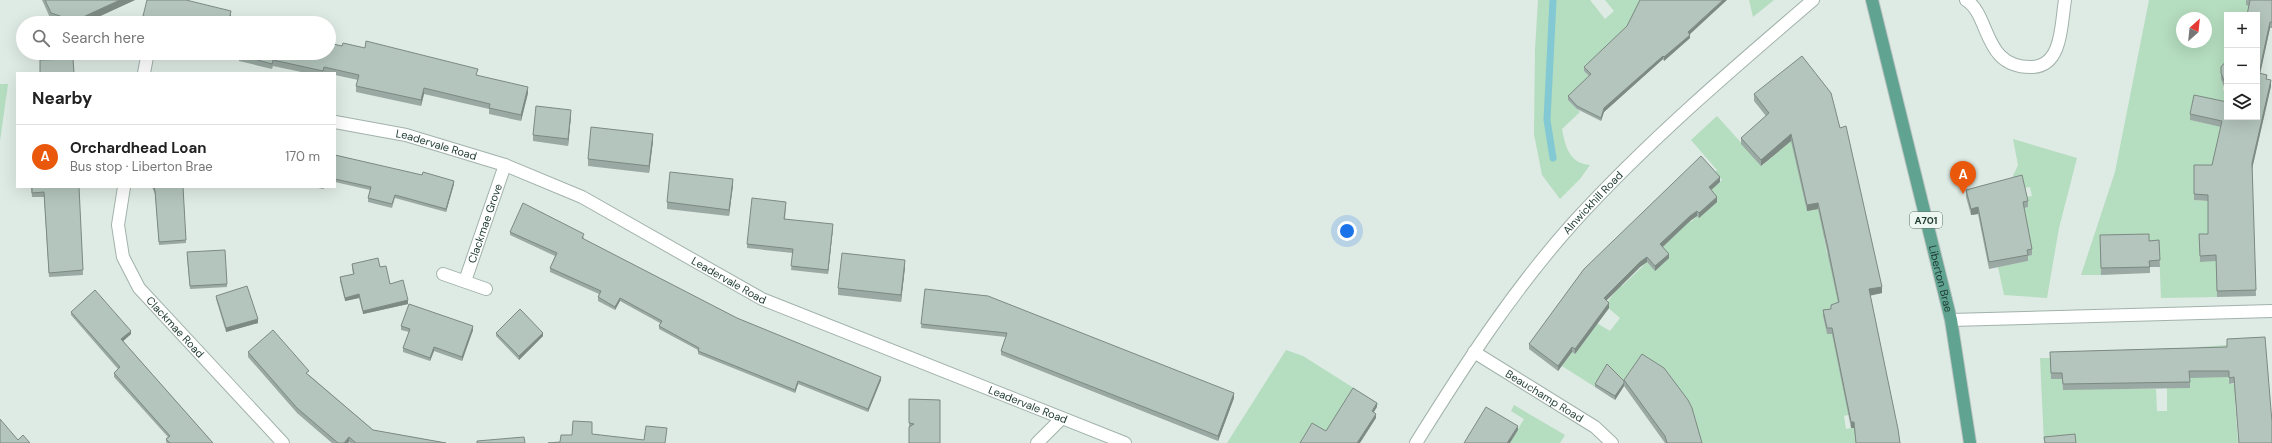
<!DOCTYPE html>
<meta charset="utf-8">
<style>
:root{--surface:#fff;--page:#f6f6f6;--text:#222;--muted:#767676;--line:#e0e0e0;--accent:#ea580c}
body{margin:0;font-family:"DM Sans",sans-serif;background:var(--page);color:var(--text)}
.controls{position:absolute;right:12px;top:12px;display:grid;overflow:hidden;border-radius:0px;box-shadow:0 4px 16px #0002}
.controls button{width:36px;height:36px;display:grid;place-items:center;padding:0;border:0;border-bottom:1px solid var(--line);background:var(--surface);color:var(--text);font:20px sans-serif}
.compass{position:absolute;left:2176px;top:12px;width:36px;height:36px;border-radius:50%;background:var(--surface);box-shadow:0 4px 16px #0002;rotate:27deg}
.you{position:absolute;left:1347px;top:231px;width:14px;height:14px;margin:-10px;border:3px solid #fff;border-radius:50%;background:#1a73e8;box-shadow:0 0 0 6px #1a73e833}
.badge{display:grid;place-items:center;width:26px;height:26px;border-radius:50%;background:var(--accent);color:#fff;font-size:13px;font-weight:700}
.pin{position:absolute;translate:-50% -33px;filter:drop-shadow(0 1px 2px #0008)}
.pin::after{content:'';position:absolute;top:21px;width:14px;height:12px;background:inherit;clip-path:polygon(0 0,100% 0,50% 100%)}
.list{margin:0;padding:0;list-style:none}
h2{display:flex;justify-content:space-between;align-items:center;height:52px;margin:0;padding:0 16px;font-size:17px}
h2 small{font-size:13px;font-weight:400;color:var(--muted)}
.list li{display:grid;grid-template-columns:26px 1fr auto;gap:12px;align-items:center;box-sizing:border-box;height:64px;padding:0 16px;border-top:1px solid var(--line)}
.list b{display:block;font-size:15px;white-space:nowrap}
.list p{margin:0;font-size:13px;white-space:nowrap;color:var(--muted)}
.list em{font-size:13px;font-style:normal;color:var(--muted)}
.icon{flex:none;width:22px;height:22px;fill:none;stroke:currentColor;stroke-width:2;stroke-linecap:round;stroke-linejoin:round}
.map{position:relative;flex:none;width:2272px;height:443px;overflow:hidden}
.search{position:absolute;background:var(--surface);box-shadow:0 4px 16px #0002;left:16px;top:16px;width:320px;height:44px;display:flex;align-items:center;gap:10px;box-sizing:border-box;padding:0 14px;border-radius:22px;color:var(--muted);font-size:15px}
.panel{position:absolute;background:var(--surface);box-shadow:0 4px 16px #0002;left:16px;top:72px;width:320px;height:116px;border-radius:0px}
.map>svg:first-child{display:block}
.green{fill:#b5ddbf;fill-rule:evenodd}
.lines{fill:none;stroke-linecap:round;stroke-linejoin:round}
.stream{stroke:#82c9d4;stroke-width:7}
.service-casing{stroke:#a1b2ab;stroke-width:14}
.minor-casing{stroke:#a1b2ab;stroke-width:14}
.tertiary-casing{stroke:#a1b2ab;stroke-width:14}
.primary-casing{stroke:#bcc4c2;stroke-width:14}
.service{stroke:#fff;stroke-width:12}
.minor{stroke:#fff;stroke-width:12}
.tertiary{stroke:#fff;stroke-width:12}
.primary{stroke:#5fa390;stroke-width:12}
.wall{fill:#9aa9a3}
.shaded-wall{fill:#7d8a84}
.building{fill:#b3c5bd;stroke:#7d8a84}
.labels{text-anchor:middle;dominant-baseline:central;stroke-width:3;stroke-linejoin:round;paint-order:stroke}
.shield{fill:#eef7f2;stroke:#5c736c;stroke-width:1}
.shield-label{font-size:10px;font-weight:bold;fill:#1e3b32}
.street-label{font-size:11px;fill:#1e3b32;stroke:#eef7f2}
</style>
<div class="map">
<svg width="2272" height="443" viewBox="0 0 2272 443">
<rect width="100%" height="100%" fill="#deeae4"/>
<!-- green -->
<g class="green">
<path d="M1538 0H1590L1605 19 1614 11 1605 0H1641L1642 15 1584 71 1591 78 1568 100 1580 112 1562 129C1565 146 1570 164 1590 165L1580 179 1560 199 1542 175 1534 134 1535 50Z"/>
<path d="M1749 0H1774L1753 17Z"/>
<path d="M2149 0H2247L2250 6 2248 15H2227V67L2221 76 2224 82 2223 90 2227 91V108L2190 120 2222 127 2253 166 2252 171H2194V200L2208 201V209L2253 232 2255 239 2199 240 2200 261H2216L2217 297 2161 298 2159 247 2101 242V275H2081L2115 172ZM2182 18H2206V42H2182Z"/>
<path d="M0 84H8L0 141Z"/>
<path d="M1833 103 1819 208 1834 235 1824 238 1827 254 1838 252 1848 300 1823 316 1827 334 1835 333 1852 414 1844 416 1846 429 1862 426 1873 443H1701L1693 421 1696 419 1690 411 1625 385 1595 387 1562 366 1572 352 1575 354 1593 321 1610 331 1620 318 1605 305 1615 292 1598 261 1622 286 1647 262 1656 271 1667 195 1691 222 1697 216 1699 217 1709 192 1722 180 1715 172 1717 170 1691 140 1717 116 1762 166Z"/>
<path d="M2013 139 2077 158 2059 228 2047 298 2004 295 1998 267 2028 261 2027 256 2032 255 2019 232 2026 197 2032 196 2030 187 2024 188 2013 180V176L2018 165Z"/>
<path d="M2227 345 2229 384 2267 381 2235 401 2238 443H2044L2040 358H2050L2051 379H2062L2063 390 2130 382V389H2156L2157 411H2167V388H2190L2189 377H2201L2200 347Z"/>
<path d="M1286 350 1303 356 1379 404 1324 439 1302 443H1227Z"/>
<path d="M1514 405 1565 435 1560 443H1510L1524 419 1511 411Z"/>
</g>
<g class="lines">
<!-- stream -->
<path class="stream" d="M1553 158 1547 120 1553 0"/>
<defs>
<path id="service" d="M1966 0C1991 15 1982 69 2033 67 2063 65 2061 23 2065 0"/>
<g id="minor">
<path d="M144 73 147 57"/>
<path id="s1" d="M335 122 406 135 505 165 582 197 762 299 1125 443"/>
<path id="s2" d="M124 187 118 225 123 257 139 288 283 443"/>
<path d="M443 274 486 289"/>
<path id="s3" d="M465 281 505 165"/>
<path d="M1951 320 2272 311"/>
<path id="s4" d="M1474 352 1595 427 1612 443"/>
<path d="M1037 443 1061 419"/>
</g>
<g id="tertiary">
<path id="s5" d="M1416 443C1464 366 1513 290 1574 222 1647 142 1730 71 1813 0"/>
</g>
<g id="primary">
<path id="s6" d="M1872 0 1951 320 1970 443"/>
</g>
</defs>
<!-- service casing -->
<use href="#service" class="service-casing"/>
<!-- minor casing -->
<use href="#minor" class="minor-casing"/>
<!-- tertiary casing -->
<use href="#tertiary" class="tertiary-casing"/>
<!-- primary casing -->
<use href="#primary" class="primary-casing"/>
<!-- service -->
<use href="#service" class="service"/>
<!-- minor -->
<use href="#minor" class="minor"/>
<!-- tertiary -->
<use href="#tertiary" class="tertiary"/>
<!-- primary -->
<use href="#primary" class="primary"/>
</g>
<!-- wall -->
<g class="wall">
<path d="M42 0H135L85 23H62L51 20Z"/>
<path d="M2246 0H2272V28H2270L2260 73 2267 80 2271 86 2252 169 2256 296 2217 297 2216 261 2200 262 2199 234H2208V201L2194 200V165H2212L2221 127 2190 120V114L2257 117 2249 6 2246 5Z"/>
<path d="M143 16H231L230 20 243 23H148L143 22Z"/>
<path d="M1690 34V38L1664 61 1663 59 1604 112 1601 121 1577 109 1568 100V96L1589 76 1584 71V67Z"/>
<path d="M239 55 477 75 528 93 521 121 489 114V109L424 94 421 106 356 92V86L358 80 335 75V73H306L273 66 272 69 239 61Z"/>
<path d="M2227 60V94L2221 79V67Z"/>
<path d="M1754 94 1840 128 1882 293 1870 295 1900 443H1856L1854 428H1851L1832 334H1827L1823 316V310L1831 309V305L1838 302 1818 209 1807 211 1791 141 1761 166 1741 144V138L1766 116 1754 101Z"/>
<path d="M571 116 568 146 533 141V135Z"/>
<path d="M653 141 649 173 588 166V159Z"/>
<path d="M335 155 454 184 446 212 395 198 392 208 368 202V198L370 190 335 182Z"/>
<path d="M1720 182 1711 190 1717 202 1699 218 1697 216 1690 221 1663 247 1669 258 1655 271 1647 262 1640 267 1606 300 1609 308 1575 354 1572 352 1558 371 1529 349V344Z"/>
<path d="M733 185 729 216 667 209V202Z"/>
<path d="M31 187H79L83 275 49 277 44 197H32Z"/>
<path d="M152 187H183L186 243 159 245 155 194Z"/>
<path d="M311 187H324V189Z"/>
<path d="M1966 190 2028 201V207L2024 208 2032 249V255L2028 256V261L1989 269 1978 214 1971 215 1966 197Z"/>
<path d="M786 206 785 219 833 228 828 274 791 270 793 253 747 248V244Z"/>
<path d="M510 232 584 237 583 239 737 318 881 380 868 412 798 384 795 393 698 354V350L659 329V326L660 323 620 301 615 310 598 301V297L599 294 550 272V268L555 256 510 235Z"/>
<path d="M2100 235 2149 241 2159 240 2160 267H2150V273L2101 275Z"/>
<path d="M187 256 227 284V287L190 289Z"/>
<path d="M352 264 380 267 390 284 408 304 363 314 359 298 345 301 340 281V277L353 274 352 268Z"/>
<path d="M905 267 901 302 838 295V288Z"/>
<path d="M925 289 1234 398 1218 441 1001 355V351L1006 337 921 328Z"/>
<path d="M216 296 258 323 226 332 216 299Z"/>
<path d="M71 312 131 334 123 341 213 443H167L166 442V439L168 437 114 377V373L118 369 71 315Z"/>
<path d="M401 326 473 330 462 361 434 351 430 361 403 352V348L409 332 401 330Z"/>
<path d="M496 333 543 336 519 360 496 336Z"/>
<path d="M2227 339 2272 443H2239L2234 383 2229 384V377L2190 378V388L2063 390 2062 379H2051L2050 352 2227 347Z"/>
<path d="M248 352 309 375 373 430 446 443H350L349 442 348 443H332L297 413 248 357Z"/>
<path d="M1624 380 1702 443H1665L1624 386 1615 400 1595 387V384L1624 381Z"/>
<path d="M909 399 940 400 909 443Z"/>
</g>
<!-- shaded-wall -->
<g class="shaded-wall">
<path d="M120 0H135L85 23H70Z"/>
<path d="M1723 0H1727L1688 36V32Z"/>
<path d="M231 11V16L229 23V20Z"/>
<path d="M2270 22V28L2259 79V73Z"/>
<path d="M1690 35V38L1664 61V57Z"/>
<path d="M1663 56V59L1604 112 1601 121V118L1604 108Z"/>
<path d="M2271 80V86L2252 169V163Z"/>
<path d="M528 87V93L521 121V115Z"/>
<path d="M424 88V94L421 106V100Z"/>
<path d="M571 110V116L568 146V139Z"/>
<path d="M653 134V141L649 173V166Z"/>
<path d="M1791 134V141L1761 166V160Z"/>
<path d="M1720 177V182L1709 192V187Z"/>
<path d="M733 179V185L729 216V210Z"/>
<path d="M454 181V184L446 212V209Z"/>
<path d="M1717 197V202L1699 218V213Z"/>
<path d="M1818 203V209L1807 211V205Z"/>
<path d="M1978 207V214L1971 215V209Z"/>
<path d="M1697 211V216L1690 221 1660 249V244L1690 216Z"/>
<path d="M833 224V228L828 274V270Z"/>
<path d="M1669 254V258L1655 271V266Z"/>
<path d="M1647 257V262L1640 267 1604 303V298L1640 262Z"/>
<path d="M905 260V267L901 302V295Z"/>
<path d="M1882 287V293L1869 296V289Z"/>
<path d="M359 294V298L345 301V298Z"/>
<path d="M620 298V301L615 310V307Z"/>
<path d="M408 300V304L363 314V311Z"/>
<path d="M1609 303V308L1575 354V349Z"/>
<path d="M258 319V323L226 332V328Z"/>
<path d="M473 326V330L462 361V357Z"/>
<path d="M131 331V334L121 343V339Z"/>
<path d="M543 333V336L519 360V356Z"/>
<path d="M434 347V351L430 361V358Z"/>
<path d="M1572 347V352L1558 371V366Z"/>
<path d="M881 377V380L868 412V409Z"/>
<path d="M798 381V384L795 393V390Z"/>
<path d="M1624 383V386L1615 400V396Z"/>
<path d="M1234 393V398L1218 441V436Z"/>
<path d="M1377 403V407L1372 415V411Z"/>
<path d="M1376 414V418L1360 443H1357Z"/>
<rect x="1851" y="422" width="3" height="6"/>
<path d="M1518 426V430L1510 443H1507Z"/>
<path d="M349 437V442L348 443H344Z"/>
</g>
<!-- building -->
<g class="building">
<path d="M45 0H120L70 23H68L66 18 51 13Z"/>
<path d="M147 0H186L231 11 229 20 243 23H171L143 16Z"/>
<path d="M1640 0H1723L1688 32 1690 35 1664 57 1663 56 1604 108 1601 118 1577 106 1568 96 1591 74 1584 67 1627 26Z"/>
<path d="M2250 0H2272V22H2270L2259 73 2267 75 2266 79 2271 80 2252 163 2256 290 2217 291 2216 255 2200 256 2199 234H2208V195L2194 194V165H2212L2222 121 2190 114 2194 95 2227 102V117H2257V15H2247Z"/>
<path d="M366 41 478 69 476 75 528 87 521 115 489 108 490 104 424 88 421 100 356 86 359 75 324 67 323 71 273 60 272 64 239 55V53H329V43L342 46 343 43 365 48Z"/>
<path d="M1802 56 1831 93 1840 128 1846 126 1882 287 1869 289 1898 429 1900 443H1856L1854 422H1851L1832 328H1827L1823 310 1831 309V305L1839 302 1828 248 1818 203 1807 205 1791 134 1761 160 1741 138 1769 113 1754 94Z"/>
<path d="M73 59 74 73H40V60Z"/>
<path d="M2227 60V88L2221 73V67Z"/>
<path d="M536 106 571 110 568 139 533 135Z"/>
<path d="M591 127 653 134 649 166 588 159Z"/>
<path d="M335 155 422 175 423 172 454 181 446 209 395 195 392 204 368 198 371 187 335 179Z"/>
<path d="M1701 156 1720 177 1709 187 1717 197 1699 213 1697 211 1690 216 1660 244 1669 254 1655 266 1647 257 1640 262 1604 298 1609 303 1575 349 1572 347 1558 366 1529 344 1584 269Z"/>
<path d="M670 172 733 179 729 210 667 202Z"/>
<path d="M2022 175 2028 201 2023 202 2032 249 2027 250 2028 255 1989 262 1978 207 1971 209 1966 190Z"/>
<path d="M32 187H79L83 270 49 273 44 192 32 193Z"/>
<path d="M154 187H183L186 240 159 242 155 191Z"/>
<path d="M752 198 786 202 784 219 833 224 828 270 791 266 793 249 747 244Z"/>
<path d="M523 203 584 234 582 238 737 318 881 377 868 409 798 381 795 390 698 351 699 348 659 326 662 321 620 298 615 307 598 297 601 291 550 268 557 253 510 232Z"/>
<path d="M2149 234V241L2159 240 2160 260 2149 261 2150 267 2101 268 2100 235Z"/>
<path d="M225 250 227 284 190 286 187 252Z"/>
<path d="M842 253 905 260 901 295 838 288Z"/>
<path d="M378 258 380 267 386 266 390 284 403 280 408 300 363 311 359 294 345 298 340 277 354 274 352 264Z"/>
<path d="M247 286 258 319 226 328 216 296Z"/>
<path d="M925 289 988 296 1234 393 1218 436 1001 351 1007 333 921 324Z"/>
<path d="M95 290 131 331 121 339 213 443H170L166 439 170 436 114 373 120 367 71 312Z"/>
<path d="M409 304 473 326 462 357 434 347 430 358 403 348 410 329 401 326Z"/>
<path d="M520 309 543 333 519 356 496 333Z"/>
<path d="M273 330 309 371 306 373 373 430 446 443H356L349 437 344 443H338L297 408 248 352Z"/>
<path d="M2265 337 2272 422V443H2239L2234 377 2229 378V371H2189L2190 382 2063 384 2062 373H2051L2050 352 2227 347V339Z"/>
<path d="M1642 354 1664 368 1688 400 1692 408 1702 443H1667L1665 436 1624 380Z"/>
<path d="M1607 364 1624 381V383L1615 396 1595 384Z"/>
<path d="M1353 388 1377 403 1372 411 1376 414 1357 443H1300L1312 423 1326 431Z"/>
<path d="M909 399 940 400V443H909V427L914 424 909 423Z"/>
<path d="M1486 407 1518 426 1507 443H1464Z"/>
<path d="M0 419 18 440 23 435 30 443H0Z"/>
<path d="M573 421 592 422V434L644 440 646 426 667 428 665 443H548L560 442 561 435H572Z"/>
<path d="M2075 434 2076 443H2045L2044 437Z"/>
<path d="M524 437 525 443H477V441Z"/>
</g>
<g class="labels">
<!-- shield labels -->
<rect class="shield" x="1910" y="212" width="32" height="16" rx="3"/>
<g class="shield-label">
<text x="1926" y="220">A701</text>
</g>
<!-- street labels -->
<g class="street-label">
<text stroke="none"><textPath href="#s1" startOffset="104">Leadervale Road</textPath></text>
<text stroke="none"><textPath href="#s5" startOffset="299">Alnwickhill Road</textPath></text>
<text stroke="none"><textPath href="#s3" startOffset="61">Clackmae Grove</textPath></text>
<text stroke="none"><textPath href="#s6" startOffset="287">Liberton Brae</textPath></text>
<text stroke="none"><textPath href="#s1" startOffset="428">Leadervale Road</textPath></text>
<text stroke="none"><textPath href="#s2" startOffset="159">Clackmae Road</textPath></text>
<text stroke="none"><textPath href="#s4" startOffset="83">Beauchamp Road</textPath></text>
<text stroke="none"><textPath href="#s1" startOffset="752">Leadervale Road</textPath></text>
</g>
</g>
</svg>
<div class="controls">
<button>+</button>
<button>−</button>
<button><svg class="icon" aria-label="layers" viewBox="0 0 24 24"><path d="M12 4l9 5-9 5-9-5zM3 14l9 5 9-5"/></svg></button>
</div>
<svg class="compass" viewBox="-18 -18 36 36"><path d="M0-13l5 13h-10z" fill="#e53935"/><path d="M0 13l5-13h-10z" fill="#767676"/></svg>
<div class="you"></div>
<div class="pin badge" style="left:1963px;top:194px">A</div>
<div class="search"><svg class="icon" aria-label="search" viewBox="0 0 24 24"><circle cx="10" cy="10" r="6"/><path d="M15 15l6 6"/></svg>Search here</div>
<section class="panel">
<h2>Nearby<small></small></h2>
<ul class="list">
<li><span class="badge">A</span><div><b>Orchardhead Loan</b><p>Bus stop · Liberton Brae</p></div><em>170 m</em></li>
</ul>
</section>
</div>
